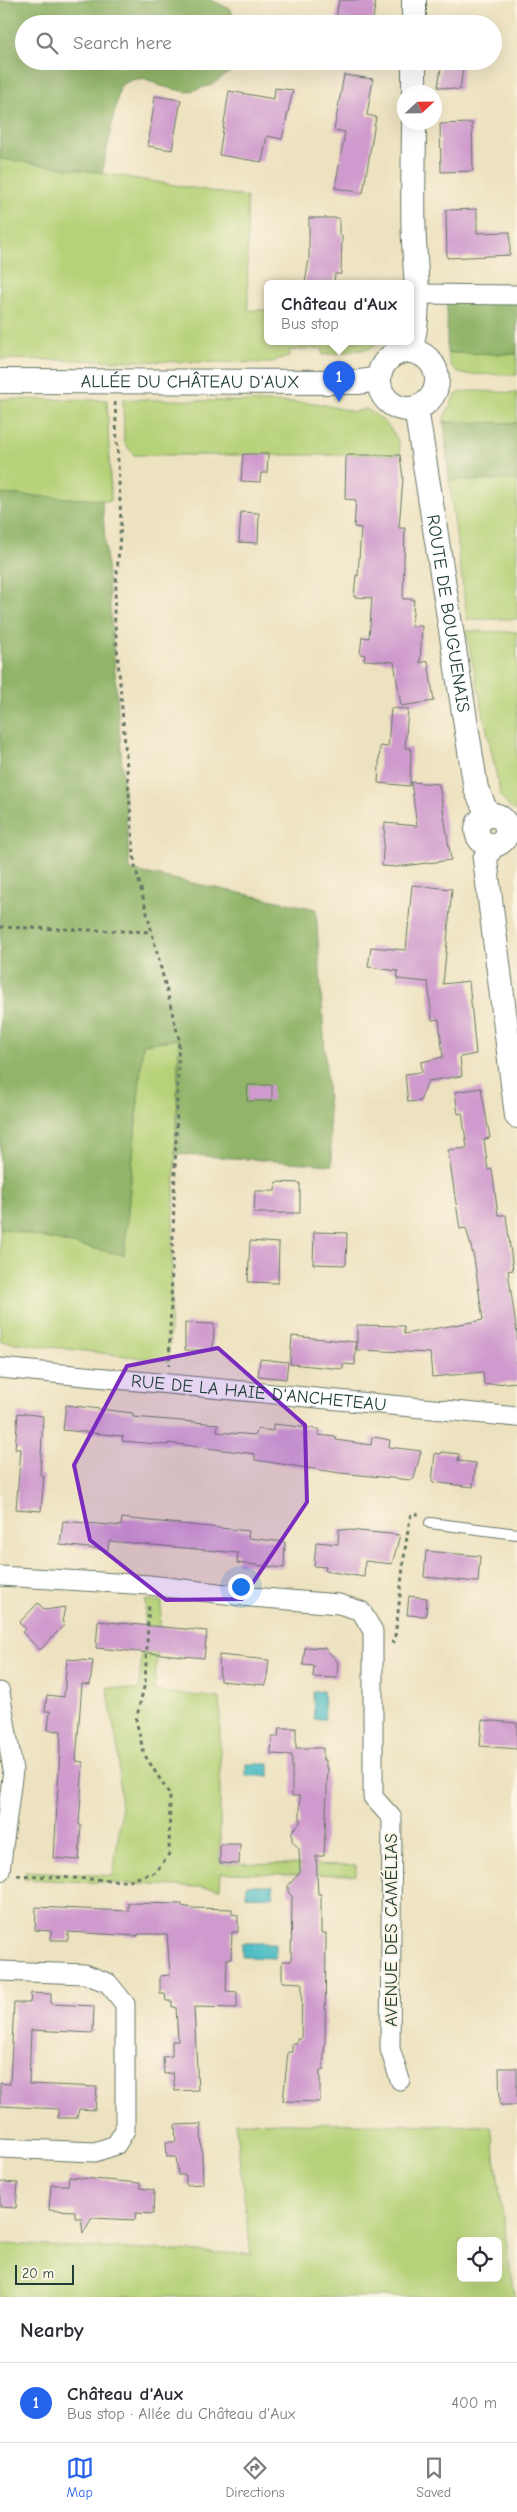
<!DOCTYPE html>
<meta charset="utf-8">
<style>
:root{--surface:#fff;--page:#f7f7f7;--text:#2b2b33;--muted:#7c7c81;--line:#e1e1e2;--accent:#2563eb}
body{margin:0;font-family:"Comic Neue",sans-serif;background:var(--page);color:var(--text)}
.controls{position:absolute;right:15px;bottom:15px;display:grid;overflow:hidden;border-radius:8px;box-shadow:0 5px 20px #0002}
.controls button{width:45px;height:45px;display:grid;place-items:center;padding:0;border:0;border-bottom:1px solid var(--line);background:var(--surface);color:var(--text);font:25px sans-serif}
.compass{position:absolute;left:397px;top:85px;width:45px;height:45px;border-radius:50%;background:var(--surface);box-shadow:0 5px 20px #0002;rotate:68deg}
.scale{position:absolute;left:15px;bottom:12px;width:59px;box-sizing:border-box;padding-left:5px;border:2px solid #1f3d34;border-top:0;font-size:14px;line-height:18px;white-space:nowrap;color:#1f3d34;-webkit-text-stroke:4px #fcf5e5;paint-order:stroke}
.you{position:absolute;left:240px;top:1586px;width:18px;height:18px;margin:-12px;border:4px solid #fff;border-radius:50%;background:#1a73e8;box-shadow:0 0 0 8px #1a73e833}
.badge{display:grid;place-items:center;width:32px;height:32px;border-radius:50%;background:var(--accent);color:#fff;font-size:16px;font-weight:700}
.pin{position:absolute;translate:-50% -41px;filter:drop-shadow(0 1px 2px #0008)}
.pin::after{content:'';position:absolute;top:26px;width:18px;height:15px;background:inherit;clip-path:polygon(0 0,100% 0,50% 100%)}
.popup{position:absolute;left:264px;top:280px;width:150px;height:65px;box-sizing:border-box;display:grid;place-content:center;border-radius:8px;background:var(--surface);filter:drop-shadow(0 1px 4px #0005);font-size:16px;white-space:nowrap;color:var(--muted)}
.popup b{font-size:19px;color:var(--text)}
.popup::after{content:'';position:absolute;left:50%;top:100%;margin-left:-10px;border:10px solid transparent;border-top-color:var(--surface)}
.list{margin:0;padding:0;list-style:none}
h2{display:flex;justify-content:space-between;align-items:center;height:65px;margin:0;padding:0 20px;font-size:21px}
h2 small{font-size:16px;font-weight:400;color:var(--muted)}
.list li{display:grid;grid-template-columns:32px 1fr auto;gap:15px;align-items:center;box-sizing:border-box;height:80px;padding:0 20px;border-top:1px solid var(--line)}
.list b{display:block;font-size:19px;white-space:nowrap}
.list p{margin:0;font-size:16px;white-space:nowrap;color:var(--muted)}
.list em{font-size:16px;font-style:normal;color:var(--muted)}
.icon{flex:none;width:28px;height:28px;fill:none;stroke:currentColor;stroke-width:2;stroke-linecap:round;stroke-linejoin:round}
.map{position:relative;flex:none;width:517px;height:2297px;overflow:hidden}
.search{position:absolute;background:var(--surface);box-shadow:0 5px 20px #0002;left:15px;right:15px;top:15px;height:55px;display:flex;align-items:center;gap:12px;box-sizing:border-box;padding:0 18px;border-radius:28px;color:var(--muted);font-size:19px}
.sheet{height:145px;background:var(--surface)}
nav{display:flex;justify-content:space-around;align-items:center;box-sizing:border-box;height:70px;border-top:1px solid var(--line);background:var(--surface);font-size:14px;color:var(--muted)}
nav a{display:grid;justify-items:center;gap:2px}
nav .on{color:var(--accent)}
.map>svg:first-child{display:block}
.green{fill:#b6d278;stroke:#6a8856;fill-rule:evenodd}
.forest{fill:#90b468;stroke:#58784e}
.water{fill:#4fbdc4;stroke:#377d7c}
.building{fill:#cf9acd}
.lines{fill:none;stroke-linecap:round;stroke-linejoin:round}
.service-casing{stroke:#677765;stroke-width:12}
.minor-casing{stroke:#677765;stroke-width:21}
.tertiary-casing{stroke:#677765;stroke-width:26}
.path{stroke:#677765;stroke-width:3;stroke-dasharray:4 4;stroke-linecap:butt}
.service{stroke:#fff;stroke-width:10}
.minor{stroke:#fff;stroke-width:19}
.tertiary{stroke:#fff;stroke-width:24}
.marked{fill:#7b2cbf;fill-opacity:0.2;stroke:#7b2cbf;stroke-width:4;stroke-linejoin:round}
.labels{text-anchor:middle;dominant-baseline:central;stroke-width:4;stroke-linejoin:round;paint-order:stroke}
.street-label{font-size:18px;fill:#1f3d34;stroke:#fcf5e5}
</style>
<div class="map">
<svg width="517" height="2297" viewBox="0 0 517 2297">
<rect width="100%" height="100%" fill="#fcf5e5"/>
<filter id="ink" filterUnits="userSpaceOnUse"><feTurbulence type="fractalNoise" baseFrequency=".02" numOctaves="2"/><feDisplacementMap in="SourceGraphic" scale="10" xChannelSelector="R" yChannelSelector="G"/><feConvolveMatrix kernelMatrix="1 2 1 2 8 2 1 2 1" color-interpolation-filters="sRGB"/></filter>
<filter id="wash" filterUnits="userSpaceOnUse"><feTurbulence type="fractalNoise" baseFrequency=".0096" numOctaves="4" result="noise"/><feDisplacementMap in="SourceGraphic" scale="20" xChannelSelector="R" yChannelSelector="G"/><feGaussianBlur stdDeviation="1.12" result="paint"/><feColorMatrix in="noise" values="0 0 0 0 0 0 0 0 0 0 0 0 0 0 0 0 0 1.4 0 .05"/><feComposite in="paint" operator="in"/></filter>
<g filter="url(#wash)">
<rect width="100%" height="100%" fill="#ede2c0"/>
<!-- green -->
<g class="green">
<path d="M0 0 24 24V61H117L102 173 247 197 248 310H268V341H384L367 349 323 355 322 348 289 350 290 357 278 359 272 363 0 359Z"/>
<path d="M447 353 517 354V375L461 374 451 366Z"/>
<path d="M476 391 517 393V423L444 422C444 414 448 411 451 404 456 390 462 392 476 391Z"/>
<path d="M0 399 107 400 111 501 0 494Z"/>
<path d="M123 399 316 403 354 412 366 409C383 418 401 435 400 455H134L124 442Z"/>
<path d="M449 480H517V619H467Z"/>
<path d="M466 631 517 632V811L510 808 501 797Z"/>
<path d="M179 1039 169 1361 0 1341V1228L124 1255 143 1044Z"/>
<path d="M146 1600 162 1602 154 1691 220 1698V1863L356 1865V1875L221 1873 220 1888 24 1879 26 1871 113 1876 121 1814 118 1750 107 1687 139 1690Z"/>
<path d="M235 2122 491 2126 514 2297H0V2244L251 2254ZM461 2241H498V2278H461Z"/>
</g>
<!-- forest -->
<g class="forest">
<path d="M0 0H211L230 9 238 24H24V61H240L233 70 211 85 187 92 161 86 144 78 131 80 120 86 102 173 0 159Z"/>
<path d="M447 299 517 300V354L447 353Z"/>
<path d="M444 422 517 423V480H449Z"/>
<path d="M0 494 102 500 130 870 316 909 332 1165 175 1154 179 1039 143 1044 124 1255 0 1228Z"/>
</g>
<!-- water -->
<g class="water">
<path d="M323 1691 325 1719H314L313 1692Z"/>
<rect x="246" y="1764" width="23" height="12"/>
<path d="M247 1885H273V1897L246 1896Z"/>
<path d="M242 1943H275V1958L242 1957Z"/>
</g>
<g id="blocks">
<!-- building -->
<g class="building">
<path d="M339 0H376L372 24H335Z"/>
<path d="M442 61H464L460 90 438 87Z"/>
<path d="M344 75 373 79 367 115 376 117 363 193 335 188 345 132 334 130Z"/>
<path d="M275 88 293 90 282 139 267 136 262 162 219 155 229 91 274 99Z"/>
<path d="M155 96 181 100 172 150 148 146Z"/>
<path d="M472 123 473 171 441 172 440 124Z"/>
<path d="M477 209V233L510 232V255L447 258 446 210Z"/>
<path d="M309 218H339V235H342L341 274H335L334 283H305L309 259Z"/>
<path d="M243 454H268L267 473H261L260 482 241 481Z"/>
<path d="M346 455H400L403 478 399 528H405L403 599H414L412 626H422L420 663 428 661 434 701 401 706 394 662 364 660 365 655 360 654 362 637 369 638 372 598 354 597 356 575 358 576 361 528 354 527 356 500 345 499Z"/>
<path d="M241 512 259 513 258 543 239 542Z"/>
<path d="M391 708 408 709 405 748H411L410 786 378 783 380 746 388 747Z"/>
<path d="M411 782 439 784 451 860 396 867 382 866 385 823 417 826Z"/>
<path d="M412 885 452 889 443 984 469 981 476 1054 460 1057 462 1076 428 1081 420 1101 408 1102 405 1074 422 1072 421 1062 443 1057 439 1019 432 1020 428 982 397 979 398 971 368 967 371 947 406 950Z"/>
<path d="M248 1085H272V1101H247Z"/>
<path d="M481 1088 490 1138 484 1139 488 1170 492 1169 498 1215H506L513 1270 508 1271 517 1334V1382L484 1385 483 1372 432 1377 430 1353 357 1350V1325L404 1326V1334L483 1320 474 1258 466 1228 460 1229 448 1150 467 1148 462 1113 458 1114 455 1092Z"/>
<path d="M276 1182 300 1183V1213H254L255 1191H275Z"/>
<path d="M314 1232 347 1233 346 1265 313 1264Z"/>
<path d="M250 1241 279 1243 278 1283 248 1282Z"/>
<path d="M185 1323 214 1324 213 1350H185Z"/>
<path d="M292 1336 356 1342 355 1365 343 1364V1369L290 1364Z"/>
<path d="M260 1359 288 1362 286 1379 258 1376Z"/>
<path d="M66 1405 133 1413V1417L218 1424 217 1432 256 1435 257 1429 273 1431V1424L319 1429 318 1435 336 1437V1440L371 1445 372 1437 380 1438 390 1440 389 1447 421 1451 414 1479 411 1480 340 1473 255 1460V1454L168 1443V1445L122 1441 123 1436 63 1430Z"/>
<path d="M18 1413 43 1416 40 1475 44 1476 41 1511 16 1509 21 1449H15Z"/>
<path d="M442 1452 459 1454 458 1461 476 1463 473 1487 432 1482 435 1453 441 1454Z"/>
<path d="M122 1518 249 1531 248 1538 285 1542 284 1568 237 1563 238 1553 109 1541 108 1550 60 1545 63 1521 121 1526Z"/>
<path d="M339 1529 400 1535 392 1564 365 1561 364 1577 325 1571 326 1567 314 1566 316 1542 338 1544Z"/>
<path d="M426 1551 480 1556 478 1582 424 1577Z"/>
<path d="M409 1596 427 1598 426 1616 407 1615Z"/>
<path d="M38 1603 45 1610 65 1607 62 1622 65 1624 40 1650 22 1632 26 1629 19 1623Z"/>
<path d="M98 1621 207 1631 204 1658 96 1648Z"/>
<path d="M305 1647 325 1648 338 1662 337 1678 313 1677 314 1666 303 1665Z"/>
<path d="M219 1655 269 1660 266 1685 220 1681Z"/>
<path d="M67 1659 93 1661 90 1685 82 1684 76 1761 83 1762 79 1825H81L79 1860 54 1858 61 1731 48 1730 50 1711H45L47 1695 64 1697Z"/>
<path d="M482 1720 517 1723V1749L480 1746Z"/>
<path d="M279 1728H296V1748H323V1760H326V1768H328L324 1856H316L318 1894H321V1933H326L325 2040 323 2070H320V2102L283 2101 288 2052H292V2043H297V2039H301L302 1983 282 1982V1961H291L292 1896 288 1892V1886L300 1872 299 1849 292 1841V1831L300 1823V1796H292V1755L271 1754 272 1737H278Z"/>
<path d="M220 1844H240L239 1864 220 1863Z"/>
<path d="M128 1903 182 1904V1906L192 1908 232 1909V1914L238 1915V1932H232L231 1959H227L226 1991 237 1992V2008L194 2007 198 2090 175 2091 173 2073 164 2074 163 2057 172 2056V2041H178L176 2007H172V2001H166L165 1994H160V1976L170 1975 167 1934H138V1936L68 1932V1940H51V1931L35 1930 36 1907 128 1911Z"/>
<path d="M31 1993 51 1994V2004L94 2006 93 2033 31 2030 29 2084 97 2087 95 2110 79 2109 77 2118H58V2109L0 2106V2083L10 2084 14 2003H30Z"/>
<path d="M499 2068H517V2105H500Z"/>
<path d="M201 2124 203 2184 186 2185V2175H178L176 2157H167L166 2142H176L175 2125Z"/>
<path d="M69 2177 140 2183V2188L154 2190 153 2214 136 2213 135 2220 92 2218 83 2233 81 2218H75V2211L49 2210 51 2185H68Z"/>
<path d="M0 2182 18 2183 16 2208 0 2207Z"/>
</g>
</g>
</g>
<g filter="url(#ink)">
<use href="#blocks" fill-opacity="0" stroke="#677765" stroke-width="1"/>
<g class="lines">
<defs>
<path id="service" d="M430 1523 517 1534"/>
<g id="minor">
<path d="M418 294 517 295"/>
<path d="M507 830 517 831"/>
<path id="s1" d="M0 1368 517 1417"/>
<path d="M0 1576 149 1585 251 1597 339 1604 361 1611 373 1631V1797L392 1818 390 2049 400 2080"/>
<path d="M0 1692 13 1770 0 1871"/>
<path d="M0 1971 85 1974 108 1983 125 2004V2130L116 2145 95 2152 0 2148"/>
</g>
<g id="tertiary">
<path d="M414 24V0"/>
<path d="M414 92V61"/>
<path d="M410 351C421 314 416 279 414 241 412 202 414 162 414 122"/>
<circle cx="408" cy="380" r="29"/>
<path id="s2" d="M0 381 359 382 379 379"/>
<path id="s3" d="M416 408 476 789 488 815"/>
<circle cx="492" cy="830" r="15"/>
<path d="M492 845 485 859 517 1116"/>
</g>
</defs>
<!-- service casing -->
<use href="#service" class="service-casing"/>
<!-- minor casing -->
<use href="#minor" class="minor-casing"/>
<!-- tertiary casing -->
<use href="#tertiary" class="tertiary-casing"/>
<!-- path -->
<g class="path">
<path d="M115 402 121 522 114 611 135 866 179 1039 169 1366"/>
<path d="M0 927 152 932"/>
<path d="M391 1642H394C401 1599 402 1558 411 1514H420"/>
<path d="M17 1875 127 1881 156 1872 169 1854 170 1795 144 1754 136 1720 145 1683 149 1603"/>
</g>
<!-- service -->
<use href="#service" class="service"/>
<!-- minor -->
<use href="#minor" class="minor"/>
<!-- tertiary -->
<use href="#tertiary" class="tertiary"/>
</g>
</g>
<!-- marked area -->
<path class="marked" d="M218 1348 305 1425 307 1502 242 1599 166 1600 90 1540 74 1465 127 1366Z"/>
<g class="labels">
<!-- street labels -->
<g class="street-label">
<text stroke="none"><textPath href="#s2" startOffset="190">ALLÉE DU CHÂTEAU D'AUX</textPath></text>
<text stroke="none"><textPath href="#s3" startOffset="208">ROUTE DE BOUGUENAIS</textPath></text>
<text stroke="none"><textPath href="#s1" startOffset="260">RUE DE LA HAIE D'ANCHETEAU</textPath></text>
<text transform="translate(391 1930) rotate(-90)">AVENUE DES CAMÉLIAS</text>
</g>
</g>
</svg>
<div class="controls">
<button><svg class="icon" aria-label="locate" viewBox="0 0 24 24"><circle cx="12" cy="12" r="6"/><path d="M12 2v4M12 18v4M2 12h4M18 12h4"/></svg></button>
</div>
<svg class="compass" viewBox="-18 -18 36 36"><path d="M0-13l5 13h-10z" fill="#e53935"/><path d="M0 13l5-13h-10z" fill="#7c7c81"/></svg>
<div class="scale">20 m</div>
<div class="you"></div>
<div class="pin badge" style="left:339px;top:402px">1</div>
<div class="popup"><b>Château d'Aux</b>Bus stop</div>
<div class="search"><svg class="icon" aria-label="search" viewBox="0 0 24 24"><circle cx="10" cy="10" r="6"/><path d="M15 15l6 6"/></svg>Search here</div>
</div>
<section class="sheet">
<h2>Nearby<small></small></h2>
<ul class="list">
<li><span class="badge">1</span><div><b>Château d'Aux</b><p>Bus stop · Allée du Château d'Aux</p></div><em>400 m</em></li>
</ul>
</section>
<nav>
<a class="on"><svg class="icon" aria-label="map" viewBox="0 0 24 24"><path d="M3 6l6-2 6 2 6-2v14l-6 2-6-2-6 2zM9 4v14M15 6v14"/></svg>Map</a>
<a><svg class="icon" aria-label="directions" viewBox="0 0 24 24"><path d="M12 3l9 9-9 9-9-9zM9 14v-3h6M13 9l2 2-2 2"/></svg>Directions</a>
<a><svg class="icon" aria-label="saved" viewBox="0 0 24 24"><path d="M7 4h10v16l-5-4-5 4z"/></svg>Saved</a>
</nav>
